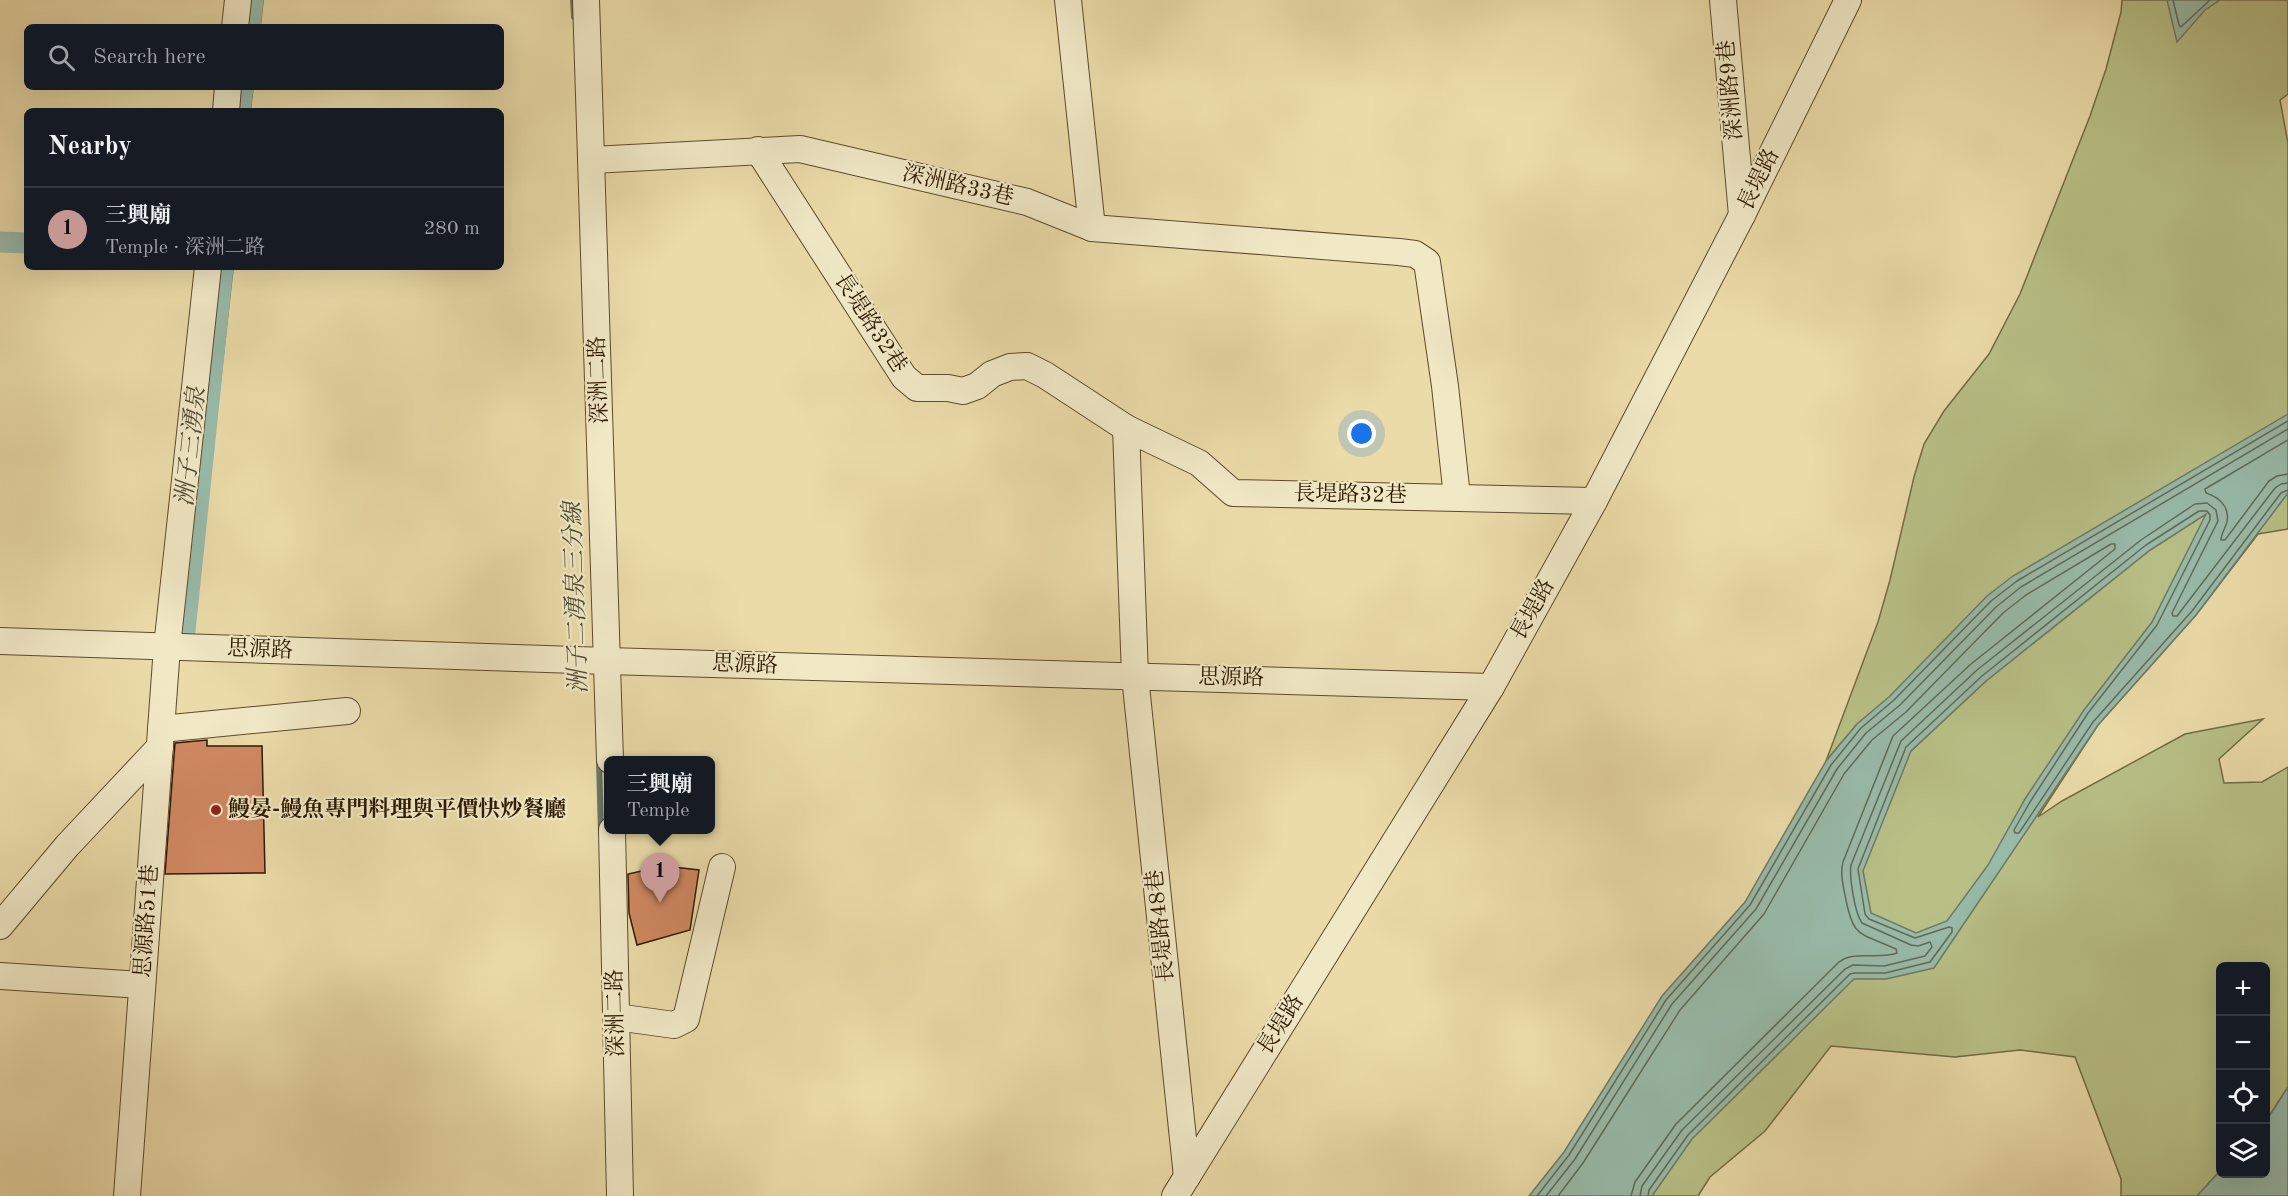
<!DOCTYPE html>
<meta charset="utf-8">
<style>
:root{--surface:#171b24;--page:#20242c;--text:#f1f3f6;--muted:#9ea1a6;--line:#363941;--accent:#c59692}
body{margin:0;font-family:"Old Standard TT","Noto Serif TC",serif;background:var(--page);color:var(--text)}
.controls{position:absolute;right:18px;bottom:18px;display:grid;overflow:hidden;border-radius:9px;box-shadow:0 6px 24px #0002}
.controls button{width:54px;height:54px;display:grid;place-items:center;padding:0;border:0;border-bottom:2px solid var(--line);background:var(--surface);color:var(--text);font:30px sans-serif}
.you{position:absolute;left:1362px;top:434px;width:21px;height:21px;margin:-15px;border:4px solid #fff;border-radius:50%;background:#1a73e8;box-shadow:0 0 0 9px #1a73e833}
.badge{display:grid;place-items:center;width:39px;height:39px;border-radius:50%;background:var(--accent);color:#111;font-size:20px;font-weight:700}
.pin{position:absolute;translate:-50% -50px;filter:drop-shadow(0 2px 3px #0008)}
.pin::after{content:'';position:absolute;top:32px;width:21px;height:18px;background:inherit;clip-path:polygon(0 0,100% 0,50% 100%)}
.popup{position:absolute;left:604px;top:756px;width:111px;height:78px;box-sizing:border-box;display:grid;place-content:center;border-radius:9px;background:var(--surface);filter:drop-shadow(0 2px 4px #0005);font-size:20px;white-space:nowrap;color:var(--muted)}
.popup b{font-size:22px;color:var(--text)}
.popup::after{content:'';position:absolute;left:50%;top:100%;margin-left:-12px;border:12px solid transparent;border-top-color:var(--surface)}
.list{margin:0;padding:0;list-style:none}
h2{display:flex;justify-content:space-between;align-items:center;height:78px;margin:0;padding:0 24px;font-size:26px}
h2 small{font-size:20px;font-weight:400;color:var(--muted)}
.list li{display:grid;grid-template-columns:39px 1fr auto;gap:18px;align-items:center;box-sizing:border-box;height:84px;padding:0 24px;border-top:2px solid var(--line)}
.list b{display:block;font-size:22px;white-space:nowrap}
.list p{margin:0;font-size:20px;white-space:nowrap;color:var(--muted)}
.list em{font-size:20px;font-style:normal;color:var(--muted)}
.icon{flex:none;width:33px;height:33px;fill:none;stroke:currentColor;stroke-width:2;stroke-linecap:round;stroke-linejoin:round}
.map{position:relative;flex:none;width:2288px;height:1196px;overflow:hidden}
.search{position:absolute;background:var(--surface);box-shadow:0 6px 24px #0002;left:24px;top:24px;width:480px;height:66px;display:flex;align-items:center;gap:15px;box-sizing:border-box;padding:0 21px;border-radius:9px;color:var(--muted);font-size:22px}
.panel{position:absolute;background:var(--surface);box-shadow:0 6px 24px #0002;left:24px;top:108px;width:480px;height:162px;border-radius:9px}
.map>svg:first-child{display:block}
.green{fill:#b8c086;stroke:#736c43;stroke-width:1.5}
.water{fill:#98bbaa;stroke:#6e7a66;stroke-width:1.5;fill-rule:evenodd}
.lines{fill:none;stroke-linecap:round;stroke-linejoin:round}
.shore{stroke:#636a55;stroke-width:1.5}
.stream{stroke:#6e7a66;stroke-width:6}
.canal{stroke:#98bbaa;stroke-width:21}
.building{fill:#cf8862;stroke:#2e1900;stroke-width:1.5}
.minor-casing{stroke:#5d4a2a;stroke-width:28}
.minor{stroke:#f1e8c6;stroke-width:26}
.poi-dot{fill:#8f2418;stroke:#f1e8c6;stroke-width:2}
.labels{text-anchor:middle;dominant-baseline:central;stroke-width:4.5;stroke-linejoin:round;paint-order:stroke}
.street-label{font-size:22px;fill:#2e1900;stroke:#f1e8c6}
.poi-label{font-size:22px;font-weight:bold;fill:#2e1900;stroke:#f1e8c6;text-anchor:start}
.water-label{font-size:24px;font-style:italic;fill:#4e4a33;stroke:#f1e8c6}
</style>
<div class="map">
<svg width="2288" height="1196" viewBox="0 0 2288 1196">
<rect width="100%" height="100%" fill="#eadba8"/>
<filter id="stains"><feTurbulence type="fractalNoise" baseFrequency=".00333" numOctaves="4"/><feColorMatrix values="0 0 0 0 .2 0 0 0 0 .09 0 0 0 0 .02 0 0 0 .5 -.17"/></filter>
<radialGradient id="worn" r=".72"><stop offset=".6" stop-color="#630" stop-opacity="0"/><stop offset="1" stop-color="#630" stop-opacity=".3"/></radialGradient>
<!-- green -->
<g class="green">
<path d="M2122 0H2288V94L2280 100 2288 143V416L1857 724 1826 761 1878 622 1890 580 1914 477 1924 444 1944 411 1989 354 2020 294 2090 116 2106 69 2121 12Z"/>
<path d="M2288 461V529L2258 534 2196 615 2098 725 2038 817 2062 801 2185 734 2263 719 2219 759 2224 783 2262 782 2288 767V1087L2266 1121V966H2220V1171L2197 1196H2121V1179L2075 1057 2020 1050 1955 1057 1831 1046 1765 1131 1710 1177 1698 1196H1624L1911 751 1986 681 2150 550Z"/>
</g>
<!-- water -->
<g class="water">
<path d="M2167 0H2220L2205 10 2177 42Z"/>
<path d="M2288 414V493L2196 615 2098 725 1934 968 1886 979H1854L1692 1139 1652 1196H1529L1564 1152 1662 996 1745 902 1826 761 1857 724 1890 696 1987 596 2013 576ZM2206 514 2152 622 2084 710 2025 799 1988 865 1947 921 1916 933 1871 913 1863 871 1911 751 1986 681 2150 550Z"/>
<path d="M2288 1087V1196H2197L2220 1171V1174H2266V1121Z"/>
</g>
<g class="lines">
<!-- shore -->
<g class="shore">
<path d="M2173 0 2179 25 2181 27 2210 0"/>
<path d="M2288 440 2205 489 2206 493C2219 497 2230 507 2227 522 2225 529 2221 534 2221 540H2225L2269 481 2277 476 2288 474"/>
<path d="M1537 1196 1569 1155 1666 1000 1750 905 1831 765 1861 728 1894 700 1991 601 2017 581 2288 421"/>
<path d="M1546 1196 1575 1159 1672 1004 1756 909 1837 769 1866 733 1900 705 1996 607 2021 587 2288 429"/>
<path d="M1558 1196 1583 1163 1680 1010 1764 914 1844 774 1872 740 1906 712 2003 613 2026 595 2111 544H2115V549L1971 664 1893 736 1843 862C1840 873 1843 884 1845 895 1853 938 1858 932 1896 949L1897 953C1878 960 1855 950 1839 962L1676 1124 1635 1182 1631 1196"/>
<path d="M1640 1196 1642 1186 1682 1130 1845 969 1853 965 1884 966 1925 956 1932 947 1930 942 1918 946 1911 945 1862 923C1855 914 1849 877 1851 865L1901 741 1977 670 2141 540 2195 504 2207 503 2216 510 2218 521 2172 613 2173 616H2177L2275 488 2281 484 2288 483"/>
<path d="M1648 1196 1649 1190 1688 1135 1850 974 1855 973H1885L1930 962 1952 932V928L1949 927 1915 938 1869 919 1865 914 1858 869 1906 747 1982 676 2146 545 2199 511H2207L2210 515V520L2157 625 2088 713 2030 802 2014 830 2015 833H2019L2093 722 2192 611 2281 493 2288 490"/>
</g>
<!-- stream -->
<g class="stream">
<path d="M573 0 574 17"/>
<path d="M258 27 261 0"/>
<path d="M248 111 251 87"/>
<path d="M190 631 231 267"/>
<path d="M599 762 601 832"/>
</g>
<!-- canal -->
<g class="canal">
<path d="M250 27 253 0"/>
<path d="M240 111 243 87"/>
<path d="M0 242 27 243"/>
<path d="M185 631 223 267"/>
</g>
</g>
<!-- building -->
<g class="building">
<path d="M207 740V746H262L265 873 165 874 175 743Z"/>
<path d="M664 866 699 870 690 930 637 945 629 913 628 874Z"/>
</g>
<g class="lines">
<defs>
<g id="minor">
<path d="M586 0 610 760"/>
<path d="M1723 0 1742 215"/>
<path d="M235 27 238 0"/>
<path d="M226 111 228 87"/>
<path d="M758 150 904 377 917 388H948L963 391 977 386 992 374 1010 367 1027 366 1045 375 1126 428"/>
<path d="M592 160 800 149 1027 202 1092 228 1068 0"/>
<path d="M1092 228 1399 252 1415 254 1427 262 1445 386 1457 497"/>
<path d="M0 641 607 661 1491 687"/>
<path d="M161 729 347 711"/>
<path d="M612 830 620 1196"/>
<path d="M0 926 67 846 160 747"/>
<path d="M0 976 142 985"/>
<path d="M616 1017 674 1025 686 1019 722 867"/>
<path d="M1187 1177 1135 676 1126 428 1199 463 1233 493 1594 501"/>
<path d="M127 1196 167 647 208 267"/>
<path d="M1175 1196 1491 687 1594 501 1742 215 1848 0"/>
</g>
</defs>
<!-- minor casing -->
<use href="#minor" class="minor-casing"/>
<!-- minor -->
<use href="#minor" class="minor"/>
</g>
<!-- markers -->
<circle class="poi-dot" cx="216" cy="810" r="6"/>
<g class="labels">
<!-- street labels -->
<g class="street-label">
<text transform="translate(1731 90) rotate(-95)">深洲路9巷</text>
<text transform="translate(1759 180) rotate(-64)">長堤路</text>
<text transform="translate(958 186) rotate(13)">深洲路33巷</text>
<text transform="translate(870 323) rotate(57)">長堤路32巷</text>
<text transform="translate(599 380) rotate(-92)">深洲二路</text>
<text transform="translate(1350 495) rotate(1)">長堤路32巷</text>
<text transform="translate(1533 610) rotate(-61)">長堤路</text>
<text transform="translate(260 650) rotate(2)">思源路</text>
<text transform="translate(745 665) rotate(2)">思源路</text>
<text transform="translate(1231 678) rotate(1)">思源路</text>
<text transform="translate(147 921) rotate(-86)">思源路51巷</text>
<text transform="translate(1161 926) rotate(-96)">長堤路48巷</text>
<text transform="translate(616 1013) rotate(-91)">深洲二路</text>
<text transform="translate(1281 1025) rotate(-58)">長堤路</text>
</g>
<!-- poi labels -->
<g class="poi-label">
<text x="228" y="810">鰻晏-鰻魚專門料理與平價快炒餐廳</text>
</g>
<!-- water labels -->
<g class="water-label">
<text transform="translate(192 447) rotate(-84)">洲子三湧泉</text>
<text transform="translate(577 598) rotate(-92)">洲子二湧泉三分線</text>
</g>
</g>
<rect width="100%" height="100%" filter="url(#stains)"/>
<rect width="100%" height="100%" fill="url(#worn)"/>
</svg>
<div class="controls">
<button>+</button>
<button>−</button>
<button><svg class="icon" aria-label="locate" viewBox="0 0 24 24"><circle cx="12" cy="12" r="6"/><path d="M12 2v4M12 18v4M2 12h4M18 12h4"/></svg></button>
<button><svg class="icon" aria-label="layers" viewBox="0 0 24 24"><path d="M12 4l9 5-9 5-9-5zM3 14l9 5 9-5"/></svg></button>
</div>
<div class="you"></div>
<div class="pin badge" style="left:660px;top:903px">1</div>
<div class="popup"><b>三興廟</b>Temple</div>
<div class="search"><svg class="icon" aria-label="search" viewBox="0 0 24 24"><circle cx="10" cy="10" r="6"/><path d="M15 15l6 6"/></svg>Search here</div>
<section class="panel">
<h2>Nearby<small></small></h2>
<ul class="list">
<li><span class="badge">1</span><div><b>三興廟</b><p>Temple · 深洲二路</p></div><em>280 m</em></li>
</ul>
</section>
</div>
